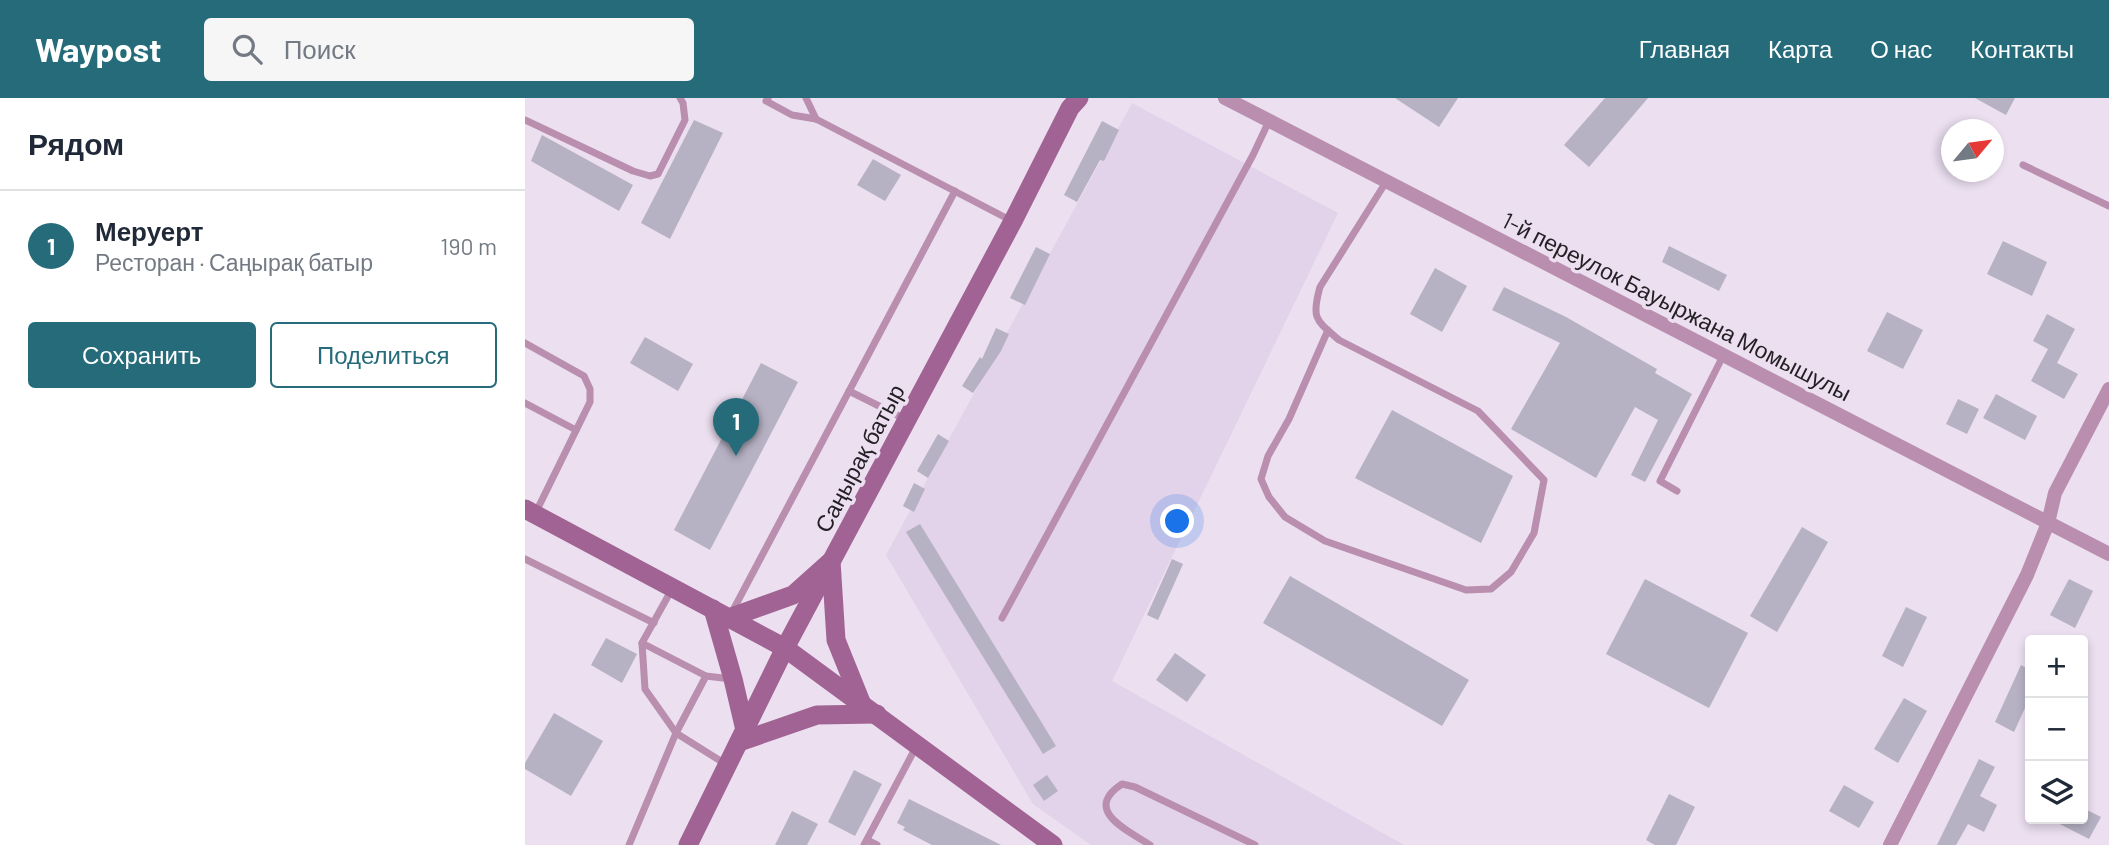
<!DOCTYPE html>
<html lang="ru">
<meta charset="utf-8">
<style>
:root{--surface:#fff;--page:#f6f6f7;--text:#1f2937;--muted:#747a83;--line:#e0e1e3;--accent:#256b7a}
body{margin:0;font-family:Barlow,sans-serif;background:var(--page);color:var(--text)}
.controls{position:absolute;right:21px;bottom:21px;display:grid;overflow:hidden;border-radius:7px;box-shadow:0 4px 10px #0003}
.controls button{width:63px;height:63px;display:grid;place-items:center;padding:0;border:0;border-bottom:2px solid var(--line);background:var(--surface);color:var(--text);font:35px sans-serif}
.compass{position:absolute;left:1416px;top:21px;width:63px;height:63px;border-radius:50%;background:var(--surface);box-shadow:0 4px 10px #0003;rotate:61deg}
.you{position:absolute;left:653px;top:424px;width:24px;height:24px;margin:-18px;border:5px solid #fff;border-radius:50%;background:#1a73e8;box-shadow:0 0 0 10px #1a73e833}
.badge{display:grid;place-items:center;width:46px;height:46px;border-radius:50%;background:var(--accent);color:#fff;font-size:23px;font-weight:700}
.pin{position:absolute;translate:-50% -58px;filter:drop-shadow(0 2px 4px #0008)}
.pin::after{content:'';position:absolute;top:37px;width:24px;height:21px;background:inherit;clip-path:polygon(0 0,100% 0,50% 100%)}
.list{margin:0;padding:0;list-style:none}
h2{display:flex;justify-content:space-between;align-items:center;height:91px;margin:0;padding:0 28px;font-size:30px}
h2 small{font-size:23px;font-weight:400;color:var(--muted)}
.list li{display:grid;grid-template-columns:46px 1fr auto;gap:21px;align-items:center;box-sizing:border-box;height:112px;padding:0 28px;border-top:2px solid var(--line)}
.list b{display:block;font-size:26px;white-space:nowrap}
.list p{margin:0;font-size:23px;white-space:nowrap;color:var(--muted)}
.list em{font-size:23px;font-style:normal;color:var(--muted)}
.actions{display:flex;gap:14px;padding:21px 28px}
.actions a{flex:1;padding:16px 0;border:2px solid var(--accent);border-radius:7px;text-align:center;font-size:24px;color:var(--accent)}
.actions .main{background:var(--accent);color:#fff}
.icon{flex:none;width:38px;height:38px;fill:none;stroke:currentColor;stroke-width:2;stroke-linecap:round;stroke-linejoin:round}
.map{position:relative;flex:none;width:1584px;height:747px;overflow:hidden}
header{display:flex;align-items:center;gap:42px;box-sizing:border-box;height:98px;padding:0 35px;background:var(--accent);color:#fff}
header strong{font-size:33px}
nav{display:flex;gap:38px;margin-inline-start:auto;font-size:24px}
.search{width:490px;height:63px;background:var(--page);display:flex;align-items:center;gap:18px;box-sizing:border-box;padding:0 24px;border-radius:7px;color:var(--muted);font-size:26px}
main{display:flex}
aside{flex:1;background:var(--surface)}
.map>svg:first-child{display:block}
.built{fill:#e2d2ea}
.building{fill:#b6b2c4}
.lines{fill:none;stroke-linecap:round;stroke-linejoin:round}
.lane{stroke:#b98eae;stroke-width:7}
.street{stroke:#b98eae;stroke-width:14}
.secondary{stroke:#a16393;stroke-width:19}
.labels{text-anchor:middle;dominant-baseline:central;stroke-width:7;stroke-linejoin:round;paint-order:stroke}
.street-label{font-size:23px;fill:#231f25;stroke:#ebdff0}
</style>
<header>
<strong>Waypost</strong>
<div class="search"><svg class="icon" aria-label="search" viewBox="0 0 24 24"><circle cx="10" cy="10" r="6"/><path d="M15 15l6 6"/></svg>Поиск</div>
<nav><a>Главная</a><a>Карта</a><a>О нас</a><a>Контакты</a></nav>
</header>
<main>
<aside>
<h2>Рядом<small></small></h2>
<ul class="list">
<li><span class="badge">1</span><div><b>Меруерт</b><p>Ресторан · Саңырақ батыр</p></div><em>190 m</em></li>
</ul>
<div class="actions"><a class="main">Сохранить</a><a>Поделиться</a></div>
</aside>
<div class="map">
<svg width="1584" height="747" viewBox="0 0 1584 747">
<rect width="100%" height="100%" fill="#ebdff0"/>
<!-- built -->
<path class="built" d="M607 5 813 115 587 583 879 747H566L508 706 361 457Z"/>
<!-- building -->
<g class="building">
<path d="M870 0H933L914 29Z"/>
<path d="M1080 0H1123L1064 69 1039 47Z"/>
<path d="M1450 0H1490L1481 17Z"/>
<path d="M169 22 198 35 145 141 116 125Z"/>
<path d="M577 23 594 32 579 63 575 62 552 104 539 97Z"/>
<path d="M17 37 108 87 94 113 6 63Z"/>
<path d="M348 61 376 77 360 103 332 87Z"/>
<path d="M1478 143 1522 164 1507 198 1462 176Z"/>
<path d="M1144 148 1202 177 1194 193 1137 164Z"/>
<path d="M511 149 525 156 500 207 485 200Z"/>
<path d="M910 170 942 188 917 234 885 216Z"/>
<path d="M979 189 1041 219 1132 271 1130 275 1167 296 1120 384 1106 377 1133 322 1110 309 1071 380 986 331 1035 245 967 212Z"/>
<path d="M1362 214 1398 232 1378 271 1342 253Z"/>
<path d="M1522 216 1550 231 1532 265 1553 276 1539 301 1506 283 1523 251 1508 243Z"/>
<path d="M471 230 484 236 476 253 448 295 437 288 455 259 457 261Z"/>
<path d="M120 239 168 266 153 293 105 265Z"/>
<path d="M236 265 273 284 185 452 149 432Z"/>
<path d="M1471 296 1512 318 1500 342 1458 320Z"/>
<path d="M1433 301 1454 311 1442 336 1421 326Z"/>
<path d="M867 312 988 378 956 445 830 380Z"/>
<path d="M413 336 424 343 403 380 392 373Z"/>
<path d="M389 385 400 391 389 414 378 408Z"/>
<path d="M395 426 531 648 518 656 381 434Z"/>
<path d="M1277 429 1303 444 1252 534 1225 518Z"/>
<path d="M647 461 658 466 633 522 622 517Z"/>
<path d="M765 478 944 582 917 628 738 525Z"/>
<path d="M1120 481 1223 535 1184 610 1081 556Z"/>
<path d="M1544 481 1568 493 1550 530 1525 517Z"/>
<path d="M1381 509 1402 519 1378 569 1357 558Z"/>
<path d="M81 540 112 556 97 585 66 567Z"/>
<path d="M650 555 681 577 662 604 631 582Z"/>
<path d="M1496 567 1505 572V599L1489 634 1470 624Z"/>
<path d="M1379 600 1402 613 1373 665 1349 651Z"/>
<path d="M29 615 78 643 46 698 0 671V665Z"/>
<path d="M1454 661 1470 669 1455 698 1472 707 1459 734 1443 726 1431 747H1412Z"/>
<path d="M329 672 357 686 330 738 303 724Z"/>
<path d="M522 677 533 693 519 703 508 687Z"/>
<path d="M1319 687 1349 704 1334 730 1304 713Z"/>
<path d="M1144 696 1170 709 1151 747H1130L1121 742Z"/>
<path d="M384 701 476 747H407L378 732 380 729 372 725Z"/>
<path d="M1558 710 1576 719 1564 741 1525 721H1558Z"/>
<path d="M267 713 293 726 282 747H250Z"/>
</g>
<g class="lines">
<!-- lane -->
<g class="lane">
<path d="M243 0 241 3 267 17 291 21 487 123"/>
<path d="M281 0 291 21"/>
<path d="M0 22 108 73 125 78 133 76 160 22 158 5 155 0"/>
<path d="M1498 67 1584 108"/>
<path d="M803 232 764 321 743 358 736 381 744 399 760 419 800 443 941 492 966 491 986 474 1009 435 1019 382 953 313 814 242C791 222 786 221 795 189L861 84"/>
<path d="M0 245 59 278 65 291V304L10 416"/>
<path d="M324 293 380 321"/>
<path d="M0 305 51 332"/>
<path d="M1152 393 1135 383 1198 258"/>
<path d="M0 461 129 525"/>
<path d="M147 491 117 545 120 591 151 635 202 667"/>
<path d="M206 516 430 93"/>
<path d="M477 520 728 57 744 23"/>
<path d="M117 545 181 578 206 581"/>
<path d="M342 742 352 747"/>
<path d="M104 747 151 635 181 578"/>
<path d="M339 747 391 649"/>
<path d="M625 747C602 732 557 712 597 686L610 689 730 747"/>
</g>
<!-- street -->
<g class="street">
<path d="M700 0 1584 456"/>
<path d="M1365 747 1502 477 1523 425 1530 395 1584 291"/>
</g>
<!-- secondary -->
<g class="secondary">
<path d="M0 411 260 550 528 747"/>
<path d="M188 511 208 581 220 632"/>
<path d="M204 520 268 497 306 463 311 542 336 604"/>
<path d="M214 644 292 617 352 616"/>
<path d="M163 747 260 550 488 123 545 10 554 0"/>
</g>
</g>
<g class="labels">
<!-- street labels -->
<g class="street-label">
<text transform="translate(1152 208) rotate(27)">1-й переулок Бауыржана Момышулы</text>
<text transform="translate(334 360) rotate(-62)">Саңырақ батыр</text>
</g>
</g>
</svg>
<div class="controls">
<button>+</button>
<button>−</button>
<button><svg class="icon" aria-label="layers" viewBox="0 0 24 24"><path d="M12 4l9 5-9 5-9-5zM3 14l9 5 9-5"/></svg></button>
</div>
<svg class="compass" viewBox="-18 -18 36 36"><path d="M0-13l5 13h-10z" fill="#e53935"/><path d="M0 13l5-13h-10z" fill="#747a83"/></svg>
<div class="you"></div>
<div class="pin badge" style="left:211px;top:358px">1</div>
</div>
</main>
